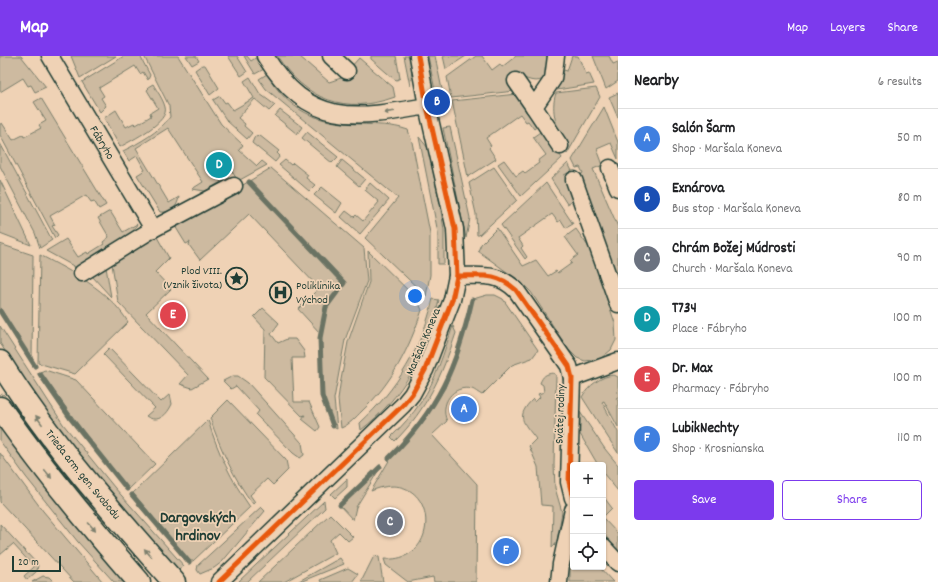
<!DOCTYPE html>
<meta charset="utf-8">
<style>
:root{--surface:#fff;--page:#f2f2f2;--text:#202124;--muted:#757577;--line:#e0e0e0;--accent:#7c3aed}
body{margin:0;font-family:Dekko,sans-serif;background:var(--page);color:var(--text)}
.controls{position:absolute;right:12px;bottom:12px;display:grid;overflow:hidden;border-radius:4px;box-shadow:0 1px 3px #0004}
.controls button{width:36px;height:36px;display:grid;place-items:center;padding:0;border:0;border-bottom:1px solid var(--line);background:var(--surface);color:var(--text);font:20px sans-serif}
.scale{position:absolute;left:12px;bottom:10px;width:49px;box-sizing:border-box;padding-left:4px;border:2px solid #1f3d34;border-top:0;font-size:11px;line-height:14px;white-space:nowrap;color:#1f3d34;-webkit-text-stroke:3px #efd2b5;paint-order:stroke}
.you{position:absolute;left:415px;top:240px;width:14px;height:14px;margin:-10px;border:3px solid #fff;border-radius:50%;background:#1a73e8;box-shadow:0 0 0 6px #1a73e833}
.badge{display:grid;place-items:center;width:26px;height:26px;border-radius:50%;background:var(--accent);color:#fff;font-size:13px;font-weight:700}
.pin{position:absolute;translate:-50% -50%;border:2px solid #fff;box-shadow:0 1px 4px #0006}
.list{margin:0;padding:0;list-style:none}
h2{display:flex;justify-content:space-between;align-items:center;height:52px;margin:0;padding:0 16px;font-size:17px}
h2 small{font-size:13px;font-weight:400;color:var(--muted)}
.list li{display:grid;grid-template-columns:26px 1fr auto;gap:12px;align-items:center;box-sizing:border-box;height:60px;padding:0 16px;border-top:1px solid var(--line)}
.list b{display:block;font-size:15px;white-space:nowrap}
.list p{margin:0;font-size:13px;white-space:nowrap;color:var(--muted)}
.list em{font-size:13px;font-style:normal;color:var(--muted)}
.actions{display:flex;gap:8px;padding:12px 16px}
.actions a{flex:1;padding:9px 0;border:1px solid var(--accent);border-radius:4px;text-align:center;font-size:14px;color:var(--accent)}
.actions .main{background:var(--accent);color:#fff}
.icon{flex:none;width:22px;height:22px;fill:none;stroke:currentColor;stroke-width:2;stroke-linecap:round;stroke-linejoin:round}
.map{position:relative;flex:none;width:618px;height:526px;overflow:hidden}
header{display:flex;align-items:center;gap:24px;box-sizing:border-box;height:56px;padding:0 20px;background:var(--accent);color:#fff}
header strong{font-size:19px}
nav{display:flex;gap:22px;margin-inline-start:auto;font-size:14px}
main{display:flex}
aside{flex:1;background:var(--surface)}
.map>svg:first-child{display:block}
.green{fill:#cdbaa0;stroke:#767c6a}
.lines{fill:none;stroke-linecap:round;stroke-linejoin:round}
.stream{stroke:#6b7363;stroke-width:5}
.street-casing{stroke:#1f3d34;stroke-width:19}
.secondary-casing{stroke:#1f3d34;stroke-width:25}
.street{stroke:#efd2b5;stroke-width:16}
.secondary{stroke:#efd2b5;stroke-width:22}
.cycleway-casing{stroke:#efd2b5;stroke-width:8}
.cycleway{stroke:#e8590c;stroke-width:5}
.oneway{fill:#7d806e}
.labels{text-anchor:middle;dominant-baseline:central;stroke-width:3.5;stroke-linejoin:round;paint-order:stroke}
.street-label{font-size:12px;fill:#1f3d34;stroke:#efd2b5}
.poi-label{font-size:12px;fill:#1f3d34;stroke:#efd2b5;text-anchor:end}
.district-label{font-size:16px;font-weight:bold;fill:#1f3d34;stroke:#efd2b5}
</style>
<header>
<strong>Map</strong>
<nav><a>Map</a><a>Layers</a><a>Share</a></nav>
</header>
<main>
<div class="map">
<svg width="618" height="526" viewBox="0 0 618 526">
<rect width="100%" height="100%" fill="#efd2b5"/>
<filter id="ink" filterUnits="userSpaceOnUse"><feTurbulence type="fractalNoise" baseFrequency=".025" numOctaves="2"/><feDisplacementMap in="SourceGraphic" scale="8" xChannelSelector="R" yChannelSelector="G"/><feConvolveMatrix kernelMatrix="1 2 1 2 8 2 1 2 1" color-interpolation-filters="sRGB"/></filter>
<g filter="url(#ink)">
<!-- green -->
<g class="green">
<path d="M0 0H21L46 31 35 36 31 29 28 30 23 22 0 36Z"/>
<path d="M71 0H116L80 22Z"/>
<path d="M124 0H140L150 19 148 24 143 16 140 18 135 10 99 32 104 40 101 42 106 50 100 56 82 26Z"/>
<path d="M144 0H178L221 68 243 89 239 94 257 110 262 105 267 109 238 125 221 98 208 105 221 126 205 135 192 133 203 126 168 72 136 92 169 147 179 141C177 152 171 157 160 156L137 119 145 114 137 100 129 105 123 95C139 87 159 76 170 61L169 50Z"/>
<path d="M186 0H196L199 5 192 9Z"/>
<path d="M228 0H237L247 16 241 20Z"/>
<path d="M244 0H247L251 5 257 1 264 13 255 18Z"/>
<path d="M277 0H299L329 26 341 22 359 2 393 31 395 41C345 59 306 44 277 0Z"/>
<path d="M371 0H396L400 22 397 24 394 23 371 3Z"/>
<path d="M404 0H409L412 14 410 30Z"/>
<path d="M428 0H435L444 43 437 44Z"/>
<path d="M443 0H466L446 13Z"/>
<path d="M476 0H482L492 14 500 8 502 11 516 0H548C553 26 537 31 517 18L508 25 515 35 451 42 447 21Z"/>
<path d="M572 0H578L586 18 589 17 594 28 557 34 564 14 567 15Z"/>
<path d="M593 0H609L613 8 618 6V25L606 33Z"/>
<path d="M202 9H205L219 32 210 39 195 14Z"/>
<path d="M267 18C289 55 316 67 359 68 376 69 391 68 408 74L412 86 430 177V219L426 240 365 182 398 142 266 33 259 23Z"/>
<path d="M250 21 260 38 275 49 269 55 255 43 238 62 245 68 244 70 252 77 247 83 227 65 213 44 220 40 225 47 227 46 233 54 254 42 244 25Z"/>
<path d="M153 28C157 35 163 43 165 51 170 66 132 84 120 91L104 62 116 54 126 71 134 67 136 69 151 60 150 57 158 52 147 34 149 32 148 31Z"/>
<path d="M596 32 600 41 567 98 562 90 565 88C557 72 550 55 556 37Z"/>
<path d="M618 37V62L609 41Z"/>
<path d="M517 38 539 69 534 73 528 65 526 66 520 58 486 82 491 90 489 92 496 103 468 121 452 45Z"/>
<path d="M41 42 106 149 99 153 94 145 91 146 86 139 50 160 55 169 52 170 58 179 55 182 0 79V68L2 67 13 84 23 79 24 81 41 72 39 69 46 65 34 46Z"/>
<path d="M604 51 618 86V103L611 87 597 93 603 109 593 113 618 171V228L580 119 583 117 580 111 576 112 572 104Z"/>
<path d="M280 54 302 71 297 78 275 60Z"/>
<path d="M450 71 470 162 466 182 443 72Z"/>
<path d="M543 74 562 102 521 140 498 108 504 104 516 120 523 115 525 117 539 107 538 105 546 99 533 81Z"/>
<path d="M307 76 338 101 332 107 302 82Z"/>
<path d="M259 79 279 95 277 97 280 100 275 106 252 87 255 80 257 81Z"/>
<path d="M419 81 428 92 440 148 444 174V208H438V177Z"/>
<path d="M0 87 52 184 40 192 35 177 0 110Z"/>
<path d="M285 104 291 109 293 107 308 119 306 122 315 129 309 135 279 109Z"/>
<path d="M342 104 365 123 359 130 337 111Z"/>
<path d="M568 107 572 115 564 119 573 145 567 148 551 123Z"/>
<path d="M494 111 517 144 479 179H477L476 158 469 127Z"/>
<path d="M271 112 364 192 367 225 345 284 334 343 337 373 333 371 334 370 324 344 320 277 298 253 319 232 249 158 200 204 189 189 190 186 186 188 175 170Z"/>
<path d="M0 124 31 189 0 177Z"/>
<path d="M370 127 389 144 360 178 341 161 346 155 354 161 356 159 363 165 379 146 365 134Z"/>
<path d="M546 127 573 168 566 172 561 164 558 166 552 158 518 182 523 190 521 192 527 201 525 203 501 169Z"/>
<path d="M322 131 342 147 336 157 314 139Z"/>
<path d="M110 155 123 176 137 168 133 176 126 182 77 212 46 195 66 183 78 201 87 196 88 198 104 188 103 186 109 181 98 162Z"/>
<path d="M497 172 523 210 536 204 548 220 556 215 558 217 572 207 570 205 578 199 565 181 576 173 590 193 615 267 616 284 611 294 600 303 585 305 577 302 568 293 531 236 522 227 478 195 481 188Z"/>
<path d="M157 181 169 202 155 216 171 233 146 257 208 323 192 332 180 328 188 319 118 246 112 208Z"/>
<path d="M0 188 33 199 32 304 0 251Z"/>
<path d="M368 195 417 243 422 254C409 293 392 327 362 355 356 361 349 369 341 372L338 343 340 329 348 286 369 226Z"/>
<path d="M40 199C72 216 109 234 128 266L75 318 38 307Z"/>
<path d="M106 211 111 241 92 220Z"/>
<path d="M487 239H495L503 243 538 294 532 302 512 309 482 339C478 337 475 334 472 333 453 328 439 348 447 365L432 379 477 428 476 526H434L433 521 408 526 386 509 384 503C446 508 437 407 371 435L390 403 423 366 445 332 464 280 473 243Z"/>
<path d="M433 243 439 244C429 294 402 343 361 374L360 367C397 333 422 292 433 243Z"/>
<path d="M263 252 279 267 271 278 278 287 287 283H295L304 295 305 302H292L294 346H309L320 371 317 375 302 363 305 359 302 360 264 321 265 273 254 261Z"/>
<path d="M0 270 63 368 114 431 184 510 177 516 100 429 39 349 0 287Z"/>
<path d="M453 270 456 277C442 319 427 353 395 385L391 381C402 370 412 359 421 346 436 324 444 295 453 270Z"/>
<path d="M109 292 161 346 170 338 172 348C167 359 158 368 146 360L155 352 103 298Z"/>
<path d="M45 314 76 324 155 408 129 433 94 390 40 316Z"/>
<path d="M553 317 556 319 554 409 555 432 562 456 557 485 552 492 553 450 541 449 538 411 529 390 536 383C523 366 515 361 533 343L535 346 540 341 538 338 544 336 543 329 540 327C543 320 545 318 553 317Z"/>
<path d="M614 319 618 321V341L616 342 618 345V371L604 345 602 346 618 376V397L582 341C588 330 601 320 614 319Z"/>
<path d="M233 320H238L248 327 302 387 304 399 300 402 293 397 256 359 259 355 236 330 231 333 223 325Z"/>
<path d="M3 338 40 381 111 469 109 470 52 412 1 339Z"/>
<path d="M228 344 286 404 288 414 273 429 267 423 250 439 255 446 253 448C234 423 220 392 210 362Z"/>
<path d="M580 356 605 393 618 409V435L603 417V409H598L580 378Z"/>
<path d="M208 364C217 395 232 425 250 451L193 505H190L133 437Z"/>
<path d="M0 368 127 526H114L78 486 26 421 0 385Z"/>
<path d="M0 397 43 455 103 526H74L0 446Z"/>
<path d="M380 412 356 451 353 464 340 450Z"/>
<path d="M347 423V431L335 442 331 438Z"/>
<path d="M603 440 612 452 603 461Z"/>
<path d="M324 445 325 452 247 526H240L239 525Z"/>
<path d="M261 451 265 455 222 506 214 512 200 518 197 514 198 509Z"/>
<path d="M330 458 353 481 348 485 339 476 330 484 336 497 284 526H258Z"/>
<path d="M603 462 618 478V495L603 477Z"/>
<path d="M0 468 38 509 37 515 27 524 24 520 34 511 13 488 0 499Z"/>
<path d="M573 492V511H599L613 526H570V504Z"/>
<path d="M374 500 379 501 383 526H361Z"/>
<path d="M340 502 344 508 300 526 299 525Z"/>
<path d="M348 512 358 518 352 526H321L320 524Z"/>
<path d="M43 520 49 521 54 526H32Z"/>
</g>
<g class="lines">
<!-- stream -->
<g class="stream">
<path d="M249 126 344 227 326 251 320 282 322 340 333 370"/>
<path d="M0 255 35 310"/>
<path d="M40 318 71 363 127 433"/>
<path d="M389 402C439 353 457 310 472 244"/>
<path d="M132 439 189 506"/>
<path d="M340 449 380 411"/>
</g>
<defs>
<g id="street">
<path id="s1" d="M50 0 153 173"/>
<path d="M265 0C309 71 354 63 427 50"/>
<path d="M331 0 347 15"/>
<path d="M556 0 553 23 534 51 560 90"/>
<path d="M516 25 534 51"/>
<path d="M610 112 618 132"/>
<path d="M574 124 618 248"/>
<path d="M82 217 153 173 234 130"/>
<path d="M457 220C481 220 497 216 516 234L569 310 572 322 569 426 573 442"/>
<path d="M572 322 618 305"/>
<path d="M603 491 618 507"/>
<path d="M219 526 403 349 412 338 425 314 452 244 457 220 455 173 427 50 418 0"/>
<path d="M559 526 561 508 573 454"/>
</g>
<g id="secondary">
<path id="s2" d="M0 306C50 386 112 456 174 526"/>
<path d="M0 352C43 413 90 470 139 526"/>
</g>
</defs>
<!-- street casing -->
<use href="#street" class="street-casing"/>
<!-- secondary casing -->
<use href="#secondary" class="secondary-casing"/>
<!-- street -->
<use href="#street" class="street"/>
<!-- secondary -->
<use href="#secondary" class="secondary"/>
<defs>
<g id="cycleway">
<path d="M457 220C481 220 497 216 516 234L569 310 572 322 569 426 573 442"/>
<path d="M219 526 403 349 412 338 425 314 452 244 457 220 455 173 427 50 418 0"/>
</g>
</defs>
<!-- cycleway casing -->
<use href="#cycleway" class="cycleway-casing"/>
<!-- cycleway -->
<use href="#cycleway" class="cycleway"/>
</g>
<!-- one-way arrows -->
<defs><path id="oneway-solid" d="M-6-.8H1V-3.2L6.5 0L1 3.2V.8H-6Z"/></defs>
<g class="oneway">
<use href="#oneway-solid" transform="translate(389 56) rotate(173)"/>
<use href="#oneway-solid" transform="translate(39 364) rotate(-126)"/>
<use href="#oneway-solid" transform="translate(48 418) rotate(51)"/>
<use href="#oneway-solid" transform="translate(92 471) rotate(49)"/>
<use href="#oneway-solid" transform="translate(148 497) rotate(-131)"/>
</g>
</g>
<!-- icons -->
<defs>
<symbol id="sight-ring" viewBox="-11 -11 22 22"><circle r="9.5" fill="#efd2b5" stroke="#1f3d34" stroke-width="1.5"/><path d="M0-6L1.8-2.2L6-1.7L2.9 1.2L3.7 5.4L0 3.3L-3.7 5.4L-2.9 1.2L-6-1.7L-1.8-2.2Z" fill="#1f3d34"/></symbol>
<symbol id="hospital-ring" viewBox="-11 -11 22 22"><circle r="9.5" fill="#efd2b5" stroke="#1f3d34" stroke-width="1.5"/><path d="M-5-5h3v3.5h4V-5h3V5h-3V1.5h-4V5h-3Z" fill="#1f3d34"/></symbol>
</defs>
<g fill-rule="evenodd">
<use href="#sight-ring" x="224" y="210" width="25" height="25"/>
<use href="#hospital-ring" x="268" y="224" width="25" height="25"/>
</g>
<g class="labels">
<!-- street labels -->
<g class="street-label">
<text stroke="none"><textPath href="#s1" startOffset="101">Fábryho</textPath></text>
<text transform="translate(424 286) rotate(-67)">Maršala Koneva</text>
<text transform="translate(561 358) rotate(-88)">Svätej rodiny</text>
<text stroke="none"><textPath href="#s2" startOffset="140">Trieda arm. gen. Svobodu</textPath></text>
</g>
<!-- poi labels -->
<g class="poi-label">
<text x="222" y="215">Plod VIII.<tspan x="222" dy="14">(Vznik života)</tspan></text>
<text x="296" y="230" text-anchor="start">Poliklinika<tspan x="296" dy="14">Východ</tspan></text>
</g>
<!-- district labels -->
<g class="district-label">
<text x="198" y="462">Dargovských<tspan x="198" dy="18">hrdinov</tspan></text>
</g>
</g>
</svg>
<div class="controls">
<button>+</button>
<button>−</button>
<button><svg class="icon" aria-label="locate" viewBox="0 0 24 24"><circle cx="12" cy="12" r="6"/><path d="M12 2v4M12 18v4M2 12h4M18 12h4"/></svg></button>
</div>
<div class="scale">20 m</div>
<div class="you"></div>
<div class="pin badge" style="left:464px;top:353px;background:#3f7fe0">A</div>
<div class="pin badge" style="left:437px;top:46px;background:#1a4fb4">B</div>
<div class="pin badge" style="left:390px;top:466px;background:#6b7280">C</div>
<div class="pin badge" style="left:219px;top:109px;background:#0f9aa8">D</div>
<div class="pin badge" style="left:173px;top:259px;background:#e0444e">E</div>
<div class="pin badge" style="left:506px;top:495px;background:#3f7fe0">F</div>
</div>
<aside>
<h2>Nearby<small>6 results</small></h2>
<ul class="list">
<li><span class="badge" style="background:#3f7fe0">A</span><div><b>Salón Šarm</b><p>Shop · Maršala Koneva</p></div><em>50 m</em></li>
<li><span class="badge" style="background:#1a4fb4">B</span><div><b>Exnárova</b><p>Bus stop · Maršala Koneva</p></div><em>80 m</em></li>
<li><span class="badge" style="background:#6b7280">C</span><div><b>Chrám Božej Múdrosti</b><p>Church · Maršala Koneva</p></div><em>90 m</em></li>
<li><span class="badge" style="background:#0f9aa8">D</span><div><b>T734</b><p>Place · Fábryho</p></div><em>100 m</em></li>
<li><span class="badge" style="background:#e0444e">E</span><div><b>Dr. Max</b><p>Pharmacy · Fábryho</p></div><em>100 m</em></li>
<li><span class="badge" style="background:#3f7fe0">F</span><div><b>LubikNechty</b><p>Shop · Krosnianska</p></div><em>110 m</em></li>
</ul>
<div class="actions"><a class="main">Save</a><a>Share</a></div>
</aside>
</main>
